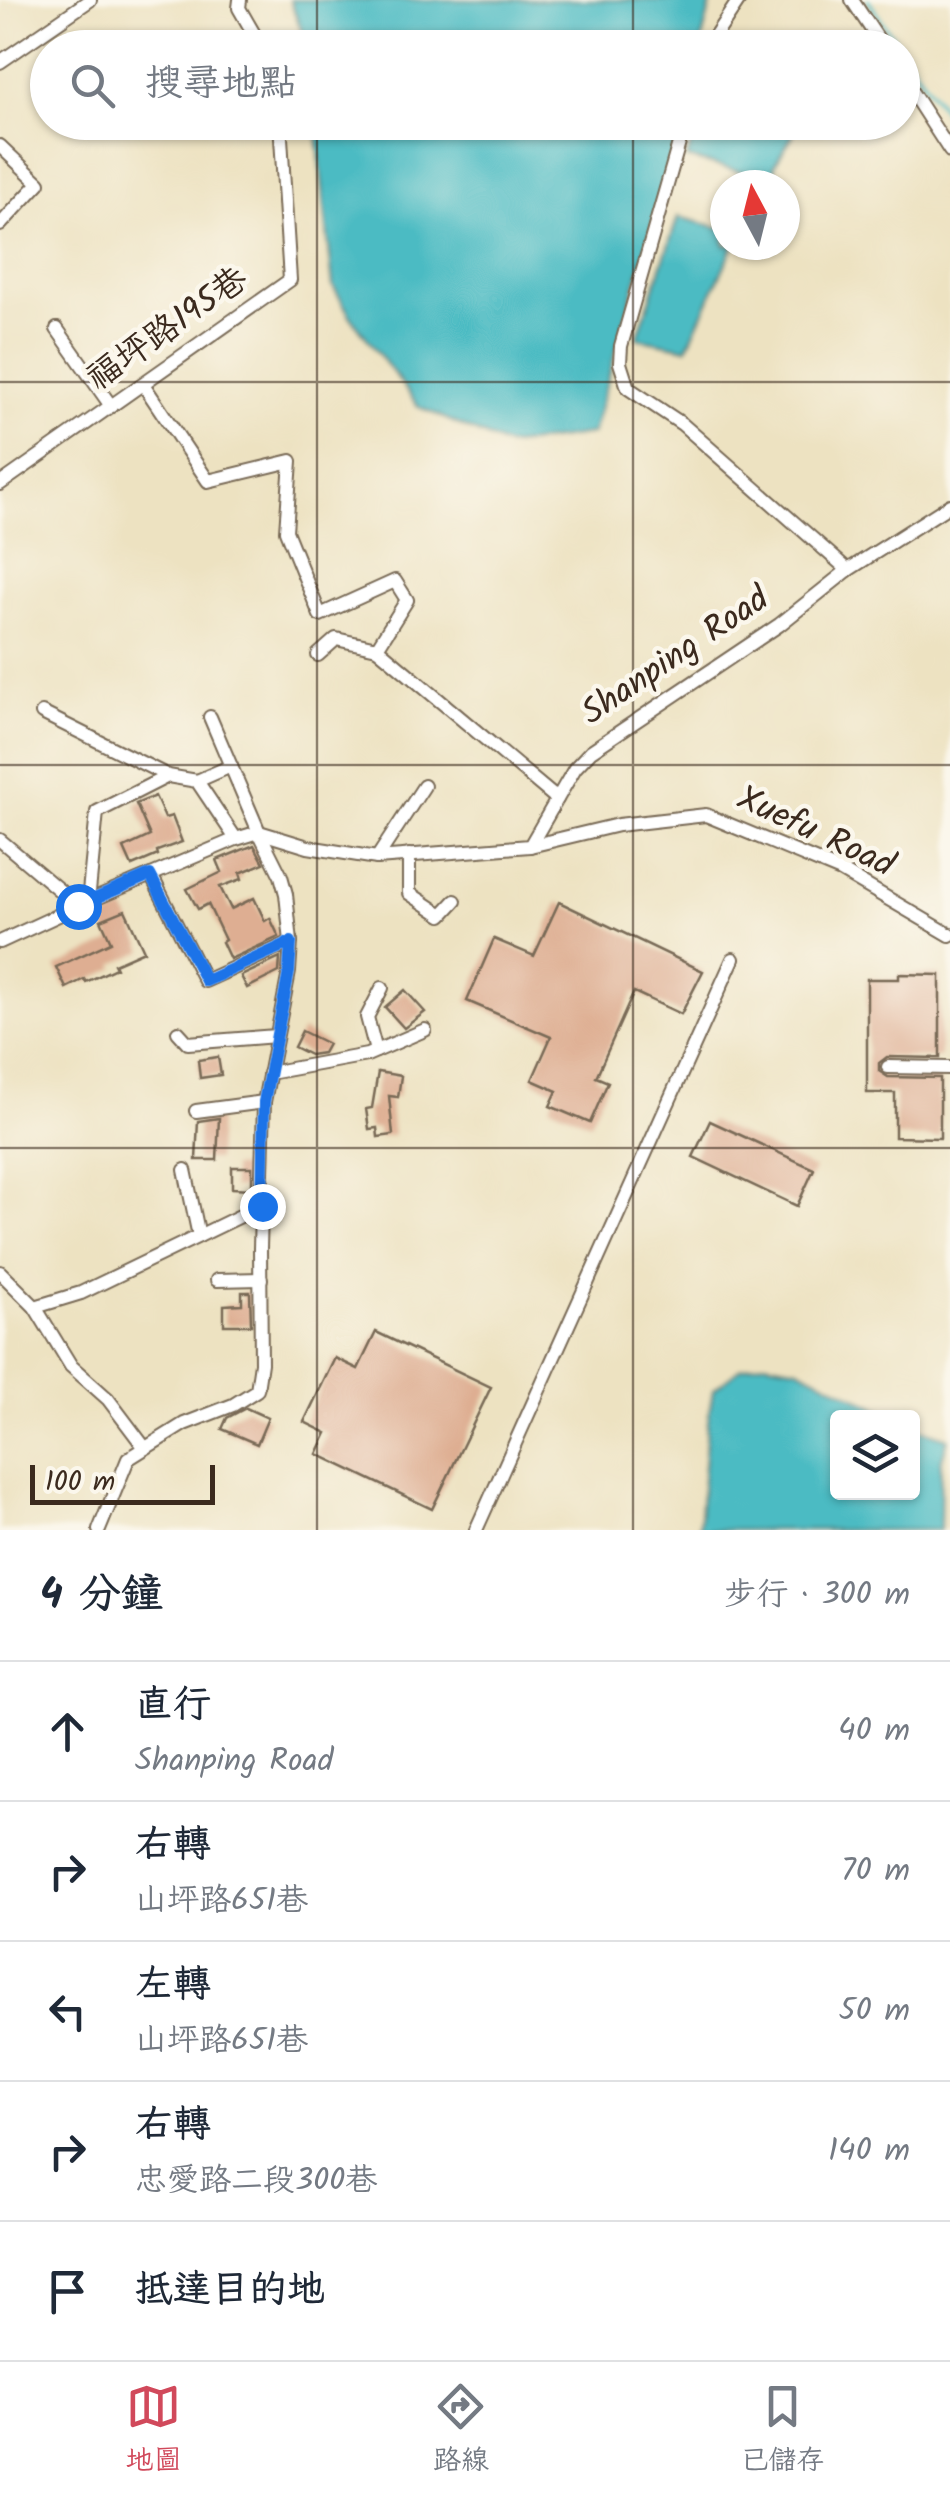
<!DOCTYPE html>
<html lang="zh-TW">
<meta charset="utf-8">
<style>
:root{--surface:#fff;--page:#f6f6f7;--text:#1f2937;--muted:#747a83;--line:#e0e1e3;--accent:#d1495b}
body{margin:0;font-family:Kalam,"LXGW WenKai TC",sans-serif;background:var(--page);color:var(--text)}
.controls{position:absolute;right:30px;bottom:30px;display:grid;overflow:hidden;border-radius:10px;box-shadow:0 2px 8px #0004}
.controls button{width:90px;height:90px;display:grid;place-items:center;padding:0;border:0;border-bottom:2px solid var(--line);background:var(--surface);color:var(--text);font:50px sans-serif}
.compass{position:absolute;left:710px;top:170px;width:90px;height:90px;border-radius:50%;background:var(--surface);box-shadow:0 2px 8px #0004;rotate:353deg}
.scale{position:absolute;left:30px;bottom:25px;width:185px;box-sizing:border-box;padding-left:10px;border:5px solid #3b2a1e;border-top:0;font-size:28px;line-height:35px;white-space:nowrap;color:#3b2a1e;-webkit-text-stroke:8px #fbf7ec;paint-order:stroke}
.stop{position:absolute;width:30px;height:30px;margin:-22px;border:8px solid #1a73e8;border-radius:50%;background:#fff}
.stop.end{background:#1a73e8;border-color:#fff;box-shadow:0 2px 10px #0008}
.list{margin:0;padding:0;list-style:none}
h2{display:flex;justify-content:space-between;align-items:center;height:130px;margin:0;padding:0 40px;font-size:42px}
h2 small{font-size:32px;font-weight:400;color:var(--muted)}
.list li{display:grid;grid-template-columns:65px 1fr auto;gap:30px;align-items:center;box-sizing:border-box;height:140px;padding:0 40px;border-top:2px solid var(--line)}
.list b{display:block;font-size:38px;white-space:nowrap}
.list p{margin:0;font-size:32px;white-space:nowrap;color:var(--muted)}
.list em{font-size:32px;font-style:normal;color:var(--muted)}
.icon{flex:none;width:55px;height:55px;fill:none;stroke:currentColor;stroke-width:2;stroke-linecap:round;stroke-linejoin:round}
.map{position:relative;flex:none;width:950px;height:1530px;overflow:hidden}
.search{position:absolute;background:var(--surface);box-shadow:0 2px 8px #0004;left:30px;right:30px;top:30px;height:110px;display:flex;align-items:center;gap:25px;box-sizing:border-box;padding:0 35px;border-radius:55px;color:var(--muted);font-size:38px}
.sheet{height:830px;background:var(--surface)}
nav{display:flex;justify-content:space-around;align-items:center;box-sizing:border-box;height:140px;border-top:2px solid var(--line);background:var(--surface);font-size:28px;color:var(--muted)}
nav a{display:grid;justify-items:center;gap:5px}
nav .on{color:var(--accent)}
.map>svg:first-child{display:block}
.water{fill:#4cbbc3;stroke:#447270;stroke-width:2.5}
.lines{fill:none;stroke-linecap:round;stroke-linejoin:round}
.stream{stroke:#4cbbc3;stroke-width:4}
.building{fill:#deae92}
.minor-casing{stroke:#796a57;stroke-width:16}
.minor{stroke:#fff;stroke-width:12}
.route{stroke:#1a73e8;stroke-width:12}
.grid{fill:none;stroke:#3b2a1e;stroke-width:2.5;stroke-opacity:0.55}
.labels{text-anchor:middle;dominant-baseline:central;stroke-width:9;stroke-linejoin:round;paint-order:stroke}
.street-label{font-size:35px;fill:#3b2a1e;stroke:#fbf7ec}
</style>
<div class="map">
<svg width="950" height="1530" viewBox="0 0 950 1530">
<rect width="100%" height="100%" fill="#fbf7ec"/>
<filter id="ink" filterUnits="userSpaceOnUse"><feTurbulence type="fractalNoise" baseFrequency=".01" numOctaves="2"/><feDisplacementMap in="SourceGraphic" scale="20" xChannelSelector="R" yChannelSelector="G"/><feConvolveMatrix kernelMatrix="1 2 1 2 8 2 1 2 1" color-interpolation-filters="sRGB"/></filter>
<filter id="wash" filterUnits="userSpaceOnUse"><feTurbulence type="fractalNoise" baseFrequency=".0048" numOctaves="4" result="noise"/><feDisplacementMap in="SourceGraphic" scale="40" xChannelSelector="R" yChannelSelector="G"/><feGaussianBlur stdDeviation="2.25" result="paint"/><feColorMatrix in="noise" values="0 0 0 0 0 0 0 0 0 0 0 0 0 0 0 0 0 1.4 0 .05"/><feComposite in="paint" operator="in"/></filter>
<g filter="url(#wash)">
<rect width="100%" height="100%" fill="#ede2c1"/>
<!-- water -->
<g class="water">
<path d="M290 0H712L700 47 308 48Z"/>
<path d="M316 123H682L592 434 507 446 419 407 351 317 333 286Z"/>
<path d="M697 123 788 124 793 135 775 164 773 185 768 184 763 177 687 158Z"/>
<path d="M678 217 725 229V245H734L687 348 637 338Z"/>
<path d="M764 1362 798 1368 896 1417 838 1418V1492H912L913 1426 948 1438 941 1463 940 1530H699L707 1428 713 1390 741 1368Z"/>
</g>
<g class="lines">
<!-- stream -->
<g class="stream">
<path d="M868 0 900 48"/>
<path d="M902 51 950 119"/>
</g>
</g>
<g id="blocks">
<!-- building -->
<g class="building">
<path d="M155 796 165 818 172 816 182 842 157 851 158 855 132 866 124 848 150 836 136 804Z"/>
<path d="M254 845 264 863 240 873 242 879 220 887 231 909 254 898 265 921 270 918 279 937 230 959 222 942 225 940 208 904 198 909 187 889 222 872 217 860Z"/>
<path d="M559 902 703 971 681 1014 634 992 596 1077 608 1082 590 1123 550 1106 557 1091 532 1080 551 1037 467 1001 494 939 534 956Z"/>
<path d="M125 910 144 951 114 964 116 968 86 982 84 979 66 988 56 967 111 942 101 920Z"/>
<path d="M280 958 279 972 247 988 241 976Z"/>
<path d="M899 974 940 975V1058L887 1057 879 1063V1071L888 1077 940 1078V1138L895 1137V1093H867V979H899Z"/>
<path d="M405 990 425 1012 404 1028 385 1007Z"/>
<path d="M302 1031 328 1044 323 1053 310 1055 294 1047Z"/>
<path d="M218 1057 221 1075 200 1078 198 1060Z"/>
<path d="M378 1072 401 1076 398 1097 389 1096 393 1135 378 1137 377 1128 369 1129 366 1109 372 1108Z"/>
<path d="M219 1118 217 1160H196L198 1121Z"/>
<path d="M710 1121 814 1169 797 1206 693 1157Z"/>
<path d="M232 1167H252V1189L232 1188Z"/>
<path d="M242 1292H250L251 1325H224V1305L242 1304Z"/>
<path d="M376 1332 491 1387 432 1509 317 1454 327 1433 304 1422 335 1358 358 1369Z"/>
<path d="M246 1408 268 1418 257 1444 222 1429 227 1418Z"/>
</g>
</g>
</g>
<g filter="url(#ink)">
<use href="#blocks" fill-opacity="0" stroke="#796a57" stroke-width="2.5"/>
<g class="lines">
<defs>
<g id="minor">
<path d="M240 0 239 8 262 48"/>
<path d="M852 0 884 48"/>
<path d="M707 48 739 0"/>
<path d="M0 62 90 0"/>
<path d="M902 77 950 151"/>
<path d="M685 122 621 346 620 363 628 388 682 424 848 570"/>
<path d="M0 146 39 183 0 225"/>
<path d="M57 329 111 406"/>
<path d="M143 384 208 481 291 461 286 531 320 615 395 581 407 600 377 648 557 799"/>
<path d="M0 484 290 280 280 122"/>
<path d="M318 655 336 639 377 648"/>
<path d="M42 713 168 776"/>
<path d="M197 781 231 766"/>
<path d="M0 840 78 906"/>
<path d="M530 846 618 825 706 815 841 871 950 935"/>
<path d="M409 855V893L442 915 455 901"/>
<path d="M377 858 424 786"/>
<path d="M151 875 205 981 291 942"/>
<path d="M88 902 97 812 168 776 197 781 236 839"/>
<path d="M0 942 78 906 236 839 259 832 308 847 377 858 530 846 575 768 591 751 779 625 848 570 950 505"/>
<path d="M178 1032 188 1043 276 1036"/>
<path d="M376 1051 367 1017 382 988"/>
<path d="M888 1067 950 1068"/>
<path d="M269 1073 367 1055 425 1030"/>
<path d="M196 1111 264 1102"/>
<path d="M185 1170 199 1236"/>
<path d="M0 1272 35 1307 71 1366 108 1399 145 1448"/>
<path d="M217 1280 261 1279"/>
<path d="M35 1307 81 1293 261 1206"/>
<path d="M99 1530 128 1459 184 1424 233 1405 257 1390 261 1363 260 1248 264 1102 289 972 291 942 286 894 281 876 259 832 210 717"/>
<path d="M476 1530 733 959"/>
</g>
</defs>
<!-- minor casing -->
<use href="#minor" class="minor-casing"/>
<!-- minor -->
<use href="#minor" class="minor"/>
</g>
</g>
<g class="lines" filter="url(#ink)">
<!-- route -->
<path class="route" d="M78 906 150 875 206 981 291 942 289 972 264 1102 262 1206"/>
</g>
<!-- grid -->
<path class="grid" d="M317 0V48M633 0V48M317 122V1530M633 122V1530M0 382H950M0 765H950M0 1148H950"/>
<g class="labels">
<!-- street labels -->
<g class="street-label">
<text transform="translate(168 330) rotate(-35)">福坪路195巷</text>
<text transform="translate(676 657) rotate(-34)">Shanping Road</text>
<text transform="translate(815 833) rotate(25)">Xuefu Road</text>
</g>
</g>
</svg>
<div class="controls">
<button><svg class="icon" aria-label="layers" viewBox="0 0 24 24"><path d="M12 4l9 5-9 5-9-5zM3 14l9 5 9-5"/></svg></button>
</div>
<svg class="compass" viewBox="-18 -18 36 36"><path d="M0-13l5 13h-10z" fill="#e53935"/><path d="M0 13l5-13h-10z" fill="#747a83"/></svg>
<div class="scale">100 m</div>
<div class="stop" style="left:78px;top:906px"></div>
<div class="stop end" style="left:262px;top:1206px"></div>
<div class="search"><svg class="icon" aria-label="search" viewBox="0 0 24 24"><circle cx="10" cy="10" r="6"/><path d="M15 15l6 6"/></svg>搜尋地點</div>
</div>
<section class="sheet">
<h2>4 分鐘<small>步行 · 300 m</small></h2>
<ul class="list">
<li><svg class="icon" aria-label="ahead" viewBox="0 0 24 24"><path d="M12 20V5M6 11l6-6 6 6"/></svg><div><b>直行</b><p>Shanping Road</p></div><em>40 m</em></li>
<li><svg class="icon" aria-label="right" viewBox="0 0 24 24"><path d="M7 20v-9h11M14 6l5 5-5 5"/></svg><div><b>右轉</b><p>山坪路651巷</p></div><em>70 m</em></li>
<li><svg class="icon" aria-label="left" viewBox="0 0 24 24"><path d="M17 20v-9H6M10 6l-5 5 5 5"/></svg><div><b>左轉</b><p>山坪路651巷</p></div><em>50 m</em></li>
<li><svg class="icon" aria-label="right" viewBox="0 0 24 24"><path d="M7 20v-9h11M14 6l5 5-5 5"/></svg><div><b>右轉</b><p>忠愛路二段300巷</p></div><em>140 m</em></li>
<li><svg class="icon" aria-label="arrive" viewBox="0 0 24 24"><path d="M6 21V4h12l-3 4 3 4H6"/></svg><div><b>抵達目的地</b></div></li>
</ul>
</section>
<nav>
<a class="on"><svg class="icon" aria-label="map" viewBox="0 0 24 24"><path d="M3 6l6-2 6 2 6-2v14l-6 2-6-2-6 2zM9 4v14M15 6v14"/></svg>地圖</a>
<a><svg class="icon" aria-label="directions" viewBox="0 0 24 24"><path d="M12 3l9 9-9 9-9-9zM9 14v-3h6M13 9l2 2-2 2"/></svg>路線</a>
<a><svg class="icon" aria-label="saved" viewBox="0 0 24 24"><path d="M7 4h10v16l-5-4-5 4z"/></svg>已儲存</a>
</nav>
